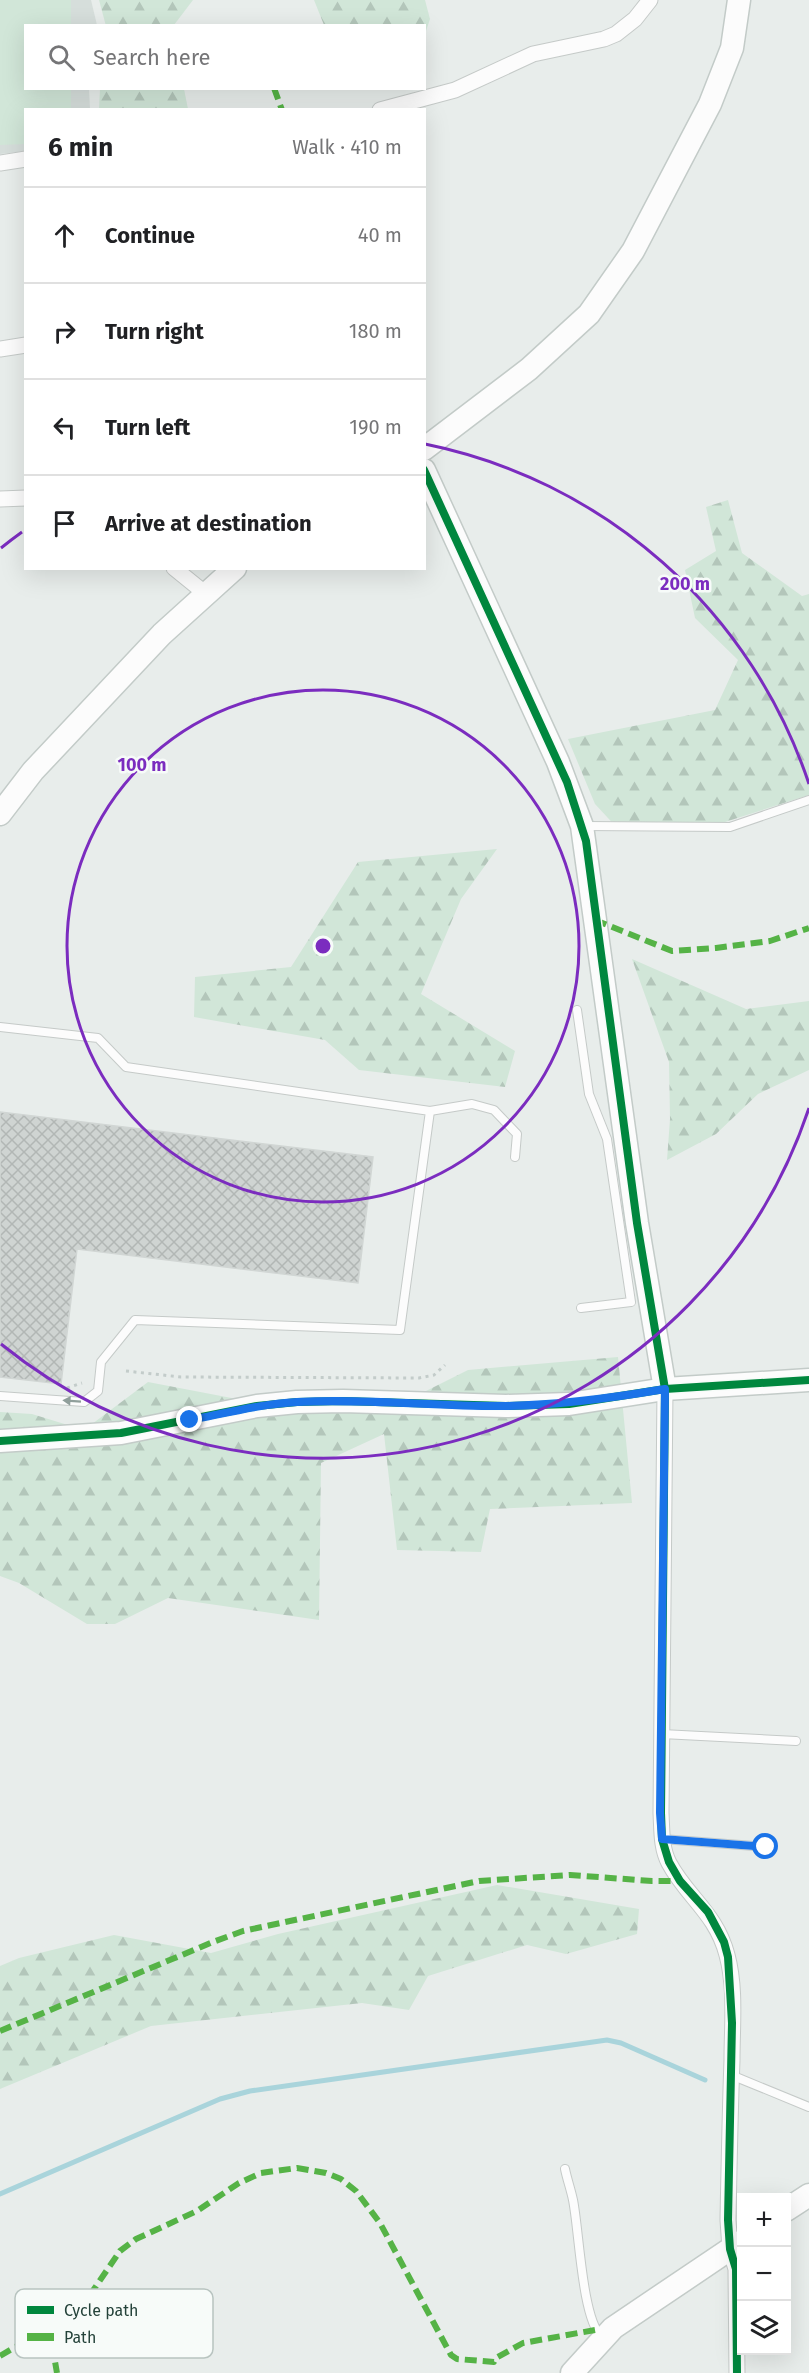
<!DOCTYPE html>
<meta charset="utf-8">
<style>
:root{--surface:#fff;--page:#f2f2f2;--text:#202124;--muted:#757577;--line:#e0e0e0}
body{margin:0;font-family:"Fira Sans",sans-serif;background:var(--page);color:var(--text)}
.controls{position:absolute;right:18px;bottom:18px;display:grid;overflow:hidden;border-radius:0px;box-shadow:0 6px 24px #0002}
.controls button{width:54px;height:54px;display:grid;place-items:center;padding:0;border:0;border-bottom:2px solid var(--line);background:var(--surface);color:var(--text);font:30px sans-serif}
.stop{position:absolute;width:18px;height:18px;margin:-14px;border:4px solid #1a73e8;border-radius:50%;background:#fff}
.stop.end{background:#1a73e8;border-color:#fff;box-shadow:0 2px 6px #0008}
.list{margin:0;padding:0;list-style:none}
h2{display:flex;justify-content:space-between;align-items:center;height:78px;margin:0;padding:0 24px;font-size:26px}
h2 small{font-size:20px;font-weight:400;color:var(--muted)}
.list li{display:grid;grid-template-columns:39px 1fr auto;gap:18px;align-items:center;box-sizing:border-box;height:96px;padding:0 24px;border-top:2px solid var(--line)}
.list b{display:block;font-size:22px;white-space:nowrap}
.list em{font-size:20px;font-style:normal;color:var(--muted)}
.icon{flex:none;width:33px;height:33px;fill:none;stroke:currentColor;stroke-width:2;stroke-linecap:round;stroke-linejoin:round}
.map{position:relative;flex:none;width:809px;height:2373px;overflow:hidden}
.search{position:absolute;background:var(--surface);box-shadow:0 6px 24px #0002;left:24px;top:24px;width:402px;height:66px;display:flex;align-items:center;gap:15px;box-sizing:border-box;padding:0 21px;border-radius:0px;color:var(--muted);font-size:22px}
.panel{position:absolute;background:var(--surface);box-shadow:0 6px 24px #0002;left:24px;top:108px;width:402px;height:462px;border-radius:0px}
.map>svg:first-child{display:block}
.built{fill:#d6dedb}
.green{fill:#d1e6d8}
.forest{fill:url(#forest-firs)}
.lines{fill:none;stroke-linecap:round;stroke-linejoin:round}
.stream{stroke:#a9d4db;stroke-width:5}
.building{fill:url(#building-cross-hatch);stroke:#d1d6d4;stroke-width:1.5}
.lane-casing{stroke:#c5cac8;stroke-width:10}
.street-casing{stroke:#c5cac8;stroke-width:17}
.secondary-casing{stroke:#c3cbc8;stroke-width:25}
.path{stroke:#c3ccca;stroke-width:3;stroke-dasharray:3 4.5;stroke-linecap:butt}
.lane{stroke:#fcfcfc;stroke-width:8}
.street{stroke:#fcfcfc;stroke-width:15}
.secondary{stroke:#fcfcfc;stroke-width:22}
.quiet{stroke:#55b346;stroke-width:6;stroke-dasharray:12 6;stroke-linecap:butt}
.cycleway-casing{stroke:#f7fbf9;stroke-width:11}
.cycleway{stroke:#00873e;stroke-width:8}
.oneway{fill:#909f9b}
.route{stroke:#1a73e8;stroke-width:8}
.ring{fill:none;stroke:#7b2cbf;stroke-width:3}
.key{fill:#f7fbf9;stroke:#b8c4c0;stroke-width:1.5}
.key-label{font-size:16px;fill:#24423a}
.centre{fill:#7b2cbf;stroke:#f7fbf9;stroke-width:3}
.ring-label{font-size:18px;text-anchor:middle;font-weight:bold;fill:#7b2cbf;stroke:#f7fbf9;stroke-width:5;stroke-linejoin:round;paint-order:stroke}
</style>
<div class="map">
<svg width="809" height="2373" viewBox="0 0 809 2373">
<defs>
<pattern id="forest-firs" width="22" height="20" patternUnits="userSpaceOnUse" patternTransform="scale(1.5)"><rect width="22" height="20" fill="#d1e6d8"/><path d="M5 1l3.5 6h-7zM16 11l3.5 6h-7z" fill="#b3c6ba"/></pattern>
<pattern id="building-cross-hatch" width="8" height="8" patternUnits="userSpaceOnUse" patternTransform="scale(1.5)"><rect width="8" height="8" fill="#cfd4d2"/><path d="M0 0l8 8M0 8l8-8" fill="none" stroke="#b2b7b5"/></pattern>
</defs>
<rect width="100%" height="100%" fill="#e8edeb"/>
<!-- built -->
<path class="built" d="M0 0H91L97 25 26 26V88L89 89 90 109 26 110 25 151 0 154Z"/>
<!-- green -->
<path class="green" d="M0 0H71V25L26 26V88L71 89V109L26 110 25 144 0 145Z"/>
<!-- forest -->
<g class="forest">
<path d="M99 0H193L174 25 106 26Z"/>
<path d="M314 0H425L430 19 425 34 424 26 324 25Z"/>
<path d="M100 89H184L188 109H99Z"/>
<path d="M728 500 742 553 802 596 809 594V795L725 822 620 831 595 804 568 739 715 710 738 660 695 618 685 570 716 551 706 507Z"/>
<path d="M497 849 461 899 421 994 515 1051 505 1087 359 1070 325 1040 194 1017 195 977 291 967 358 862Z"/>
<path d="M632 959 746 1009 809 1001V1070L758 1094 716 1134 667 1160 670 1119 669 1062Z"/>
<path d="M618 1357 632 1503 490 1509 481 1552 397 1550 384 1434 321 1463 319 1620 168 1598 115 1624H87L19 1583 0 1576V1412L32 1414 84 1430 148 1382 242 1400 418 1395 468 1370Z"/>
<path d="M497 1885 639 1909 637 1934 566 1954 527 1945 428 1976 409 2010 362 2003 151 2026 0 2089V1966L19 1958 114 1935 211 1953 278 1934Z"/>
</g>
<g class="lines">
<!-- stream -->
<path class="stream" d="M0 2194 220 2099 250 2091 607 2040 621 2043 705 2080"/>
</g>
<!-- building -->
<path class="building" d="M0 1112 373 1157 358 1283 77 1249 61 1384 0 1377Z"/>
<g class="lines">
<defs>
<g id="lane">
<path d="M584 826 730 827 809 800"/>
<path d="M577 1010 589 1094 607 1139 631 1302 581 1308"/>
<path d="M0 1027 98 1038 126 1067 430 1111 400 1330 135 1320 101 1362 98 1391 84 1402 0 1396"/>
<path d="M430 1111 472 1104 494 1110 517 1134 515 1157"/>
<path d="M662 1734 796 1741"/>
<path d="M662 1839 766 1847"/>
<path d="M731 2075 809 2107"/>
<path d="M565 2169C567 2179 571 2190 573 2200 579 2229 582 2318 601 2336"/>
</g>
<g id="street">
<path d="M380 110 455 90 533 54 604 39 616 34 635 19 650 0"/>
<path d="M0 163 26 159"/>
<path d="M0 349 26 345"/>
<path d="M0 499 26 498"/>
<path d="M174 568 206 594"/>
<path d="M665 1389 661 1813C662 1830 661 1848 669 1863 687 1897 716 1913 727 1955 736 1988 732 2026 732 2060 730 2113 729 2167 728 2220L730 2249 736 2269 737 2373"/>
</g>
<g id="secondary">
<path d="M424 449 529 369 589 314 633 251 710 104 732 48 739 0"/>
<path d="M424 470 558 762 582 826 637 1223 665 1389"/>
<path d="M0 814 33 771 162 634 235 568"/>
<path d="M0 1441 121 1433 257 1406 297 1402 343 1401 506 1406 569 1404 665 1389 809 1380"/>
<path d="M786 2210 809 2195"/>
<path d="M572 2373 613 2328 742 2241"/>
</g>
</defs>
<!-- lane casing -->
<use href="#lane" class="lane-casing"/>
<!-- street casing -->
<use href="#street" class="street-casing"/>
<!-- secondary casing -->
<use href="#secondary" class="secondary-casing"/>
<!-- path -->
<g class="path">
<path d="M126 1371 181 1377 419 1378 434 1375 445 1365"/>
<path d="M67 1388 82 1383"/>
</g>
<!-- lane -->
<use href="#lane" class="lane"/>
<!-- street -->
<use href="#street" class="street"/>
<!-- secondary -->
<use href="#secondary" class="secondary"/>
<!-- quiet -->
<g class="quiet">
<path d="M274 88 282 110"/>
<path d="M595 920 672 951 716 948 770 941 809 928"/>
<path d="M0 2031 213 1942 243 1931 479 1881 570 1875 652 1881H680"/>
<path d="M49 2327 57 2373"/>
<path d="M0 2356 49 2327 90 2295 120 2251 136 2239 197 2211 239 2183 261 2173 297 2168 326 2173 341 2179 356 2191 380 2223 451 2355 457 2359 494 2362 496 2358 523 2343 595 2330"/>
</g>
<defs>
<g id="cycleway">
<path d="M424 470 567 782 586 841 637 1223 665 1389 661 1813 662 1839 669 1862 680 1881 708 1912 724 1942 728 1957 732 2023 728 2220 730 2249 736 2269 737 2373"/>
<path d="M0 1441 121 1433 257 1406 297 1402 343 1401 506 1406 569 1404 665 1389 809 1380"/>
</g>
</defs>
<!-- cycleway casing -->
<use href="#cycleway" class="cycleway-casing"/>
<!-- cycleway -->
<use href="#cycleway" class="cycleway"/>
</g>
<!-- one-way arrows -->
<defs><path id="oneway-solid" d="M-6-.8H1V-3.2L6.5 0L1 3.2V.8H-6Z" transform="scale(1.5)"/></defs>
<use class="oneway" href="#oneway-solid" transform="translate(72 1401) rotate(-176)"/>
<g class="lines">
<!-- route -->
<path class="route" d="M190 1420C226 1413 261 1404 297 1402 367 1398 437 1407 507 1406 560 1405 612 1398 665 1389L660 1813 662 1839 766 1847"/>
</g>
<!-- distance rings -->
<g class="ring">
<circle cx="323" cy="946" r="256"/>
<path d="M809 1108A512 512 0 0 1 1 1344M1 548A512 512 0 0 1 22 532M425 444A512 512 0 0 1 809 784"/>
</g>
<!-- legend -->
<rect x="15" y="2289" width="198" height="69" rx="9" class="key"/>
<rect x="27" y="2306" width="27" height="8" fill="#00873e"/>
<rect x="27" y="2333" width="27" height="8" fill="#55b346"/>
<g class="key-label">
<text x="64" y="2316">Cycle path</text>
<text x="64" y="2343">Path</text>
</g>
<circle cx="323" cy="946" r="9" class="centre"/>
<g class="ring-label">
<text x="685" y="590">200 m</text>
<text x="142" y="771">100 m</text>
</g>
</svg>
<div class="controls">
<button>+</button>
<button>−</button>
<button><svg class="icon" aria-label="layers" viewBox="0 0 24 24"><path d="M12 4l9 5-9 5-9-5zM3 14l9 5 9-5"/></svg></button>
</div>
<div class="stop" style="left:766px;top:1847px"></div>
<div class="stop end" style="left:190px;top:1420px"></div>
<div class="search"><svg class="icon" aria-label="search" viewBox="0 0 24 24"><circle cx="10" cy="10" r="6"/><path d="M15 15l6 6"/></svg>Search here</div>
<section class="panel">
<h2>6 min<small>Walk · 410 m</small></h2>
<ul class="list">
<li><svg class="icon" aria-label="ahead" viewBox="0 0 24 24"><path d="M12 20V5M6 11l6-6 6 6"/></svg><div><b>Continue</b></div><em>40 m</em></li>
<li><svg class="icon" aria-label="right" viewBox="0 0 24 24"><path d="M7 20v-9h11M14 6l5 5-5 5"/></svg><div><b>Turn right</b></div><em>180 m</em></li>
<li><svg class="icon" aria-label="left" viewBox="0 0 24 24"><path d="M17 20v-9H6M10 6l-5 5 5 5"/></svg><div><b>Turn left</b></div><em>190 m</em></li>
<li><svg class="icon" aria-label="arrive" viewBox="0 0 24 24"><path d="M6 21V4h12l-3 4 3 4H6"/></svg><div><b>Arrive at destination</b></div></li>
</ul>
</section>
</div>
